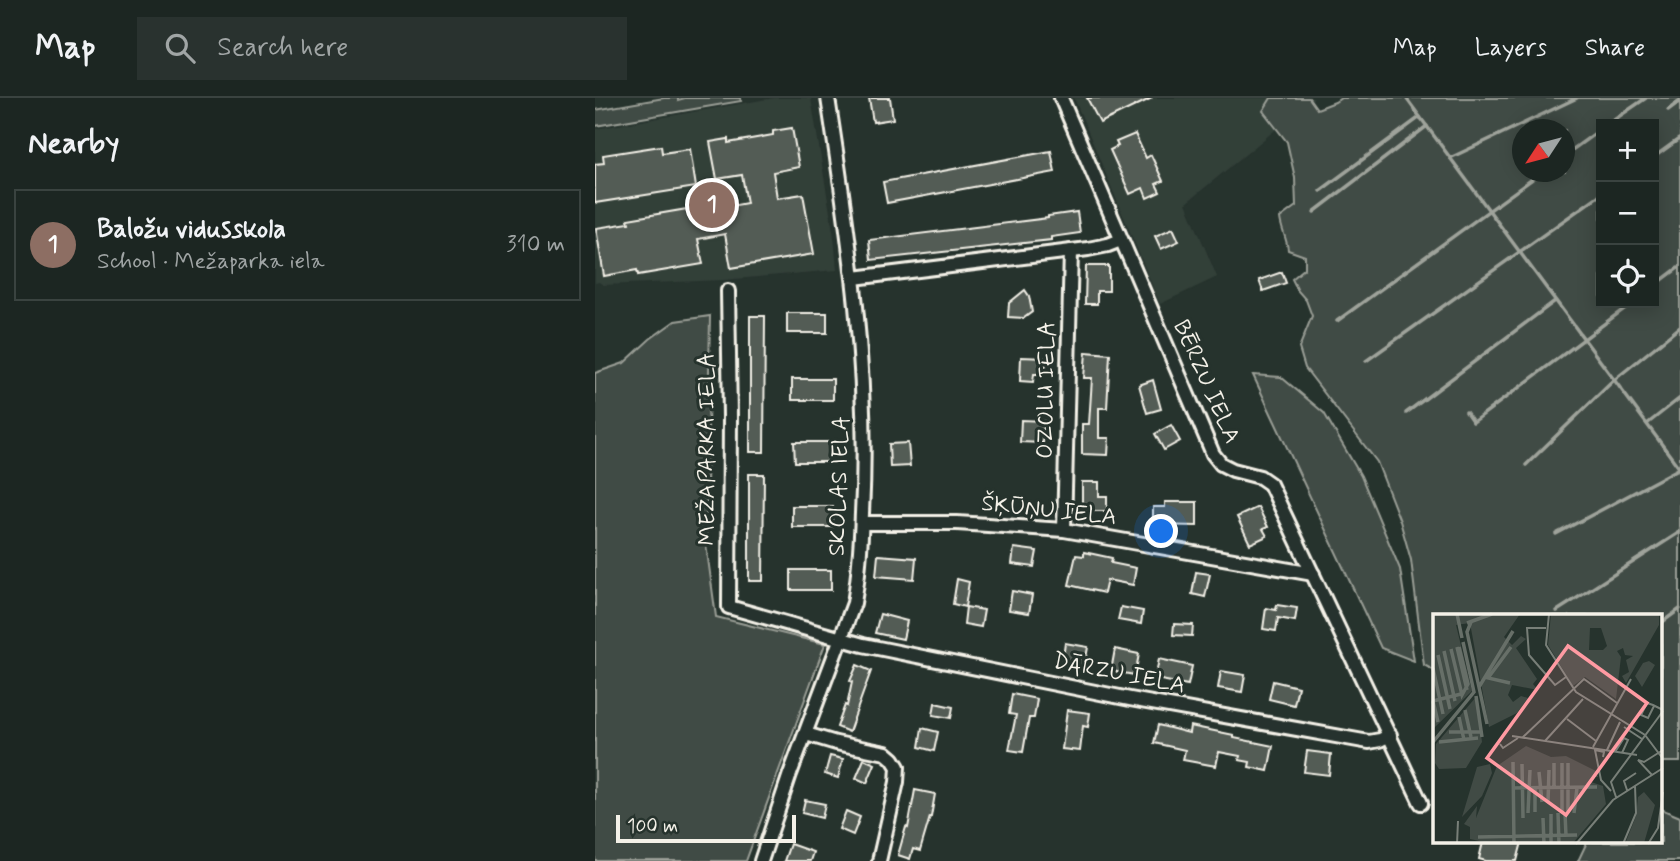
<!DOCTYPE html>
<meta charset="utf-8">
<style>
:root{--surface:#1c2622;--page:#29322f;--text:#f1f3f6;--muted:#a0a5a5;--line:#3a4340;--accent:#ff9aa2}
body{margin:0;font-family:Mynerve,sans-serif;background:var(--page);color:var(--text)}
.controls{position:absolute;right:21px;top:21px;display:grid;overflow:hidden;border-radius:0px;box-shadow:0 4px 18px #0003}
.controls button{width:63px;height:63px;display:grid;place-items:center;padding:0;border:0;border-bottom:2px solid var(--line);background:var(--surface);color:var(--text);font:35px sans-serif}
.compass{position:absolute;left:917px;top:21px;width:63px;height:63px;border-radius:50%;background:var(--surface);box-shadow:0 4px 18px #0003;rotate:234deg}
.scale{position:absolute;left:21px;bottom:18px;width:180px;box-sizing:border-box;padding-left:7px;border:4px solid #f4f1e8;border-top:0;font-size:19px;line-height:24px;white-space:nowrap;color:#f4f1e8;-webkit-text-stroke:5px #26332d;paint-order:stroke}
.you{position:absolute;left:567px;top:434px;width:24px;height:24px;margin:-18px;border:5px solid #fff;border-radius:50%;background:#1a73e8;box-shadow:0 0 0 10px #1a73e833}
.badge{display:grid;place-items:center;width:46px;height:46px;border-radius:50%;background:var(--accent);color:#fff;font-size:23px;font-weight:700}
.pin{position:absolute;translate:-50% -50%;border:4px solid #fff;box-shadow:0 2px 7px #0006}
.list{margin:0;padding:0;list-style:none}
h2{display:flex;justify-content:space-between;align-items:center;height:91px;margin:0;padding:0 28px;font-size:30px}
h2 small{font-size:23px;font-weight:400;color:var(--muted)}
.list li{display:grid;grid-template-columns:46px 1fr auto;gap:21px;align-items:center;box-sizing:border-box;height:112px;margin:0 14px 14px;padding:0 14px;border:2px solid var(--line);border-radius:0px}
.list b{display:block;font-size:26px;white-space:nowrap}
.list p{margin:0;font-size:23px;white-space:nowrap;color:var(--muted)}
.list em{font-size:23px;font-style:normal;color:var(--muted)}
.icon{flex:none;width:38px;height:38px;fill:none;stroke:currentColor;stroke-width:2;stroke-linecap:round;stroke-linejoin:round}
.map{position:relative;flex:none;width:1085px;height:763px;overflow:hidden}
header{display:flex;align-items:center;gap:42px;box-sizing:border-box;height:98px;padding:0 35px;background:var(--surface);border-bottom:2px solid var(--line)}
header strong{font-size:33px}
nav{display:flex;gap:38px;margin-inline-start:auto;font-size:24px}
.search{width:490px;height:63px;background:var(--page);display:flex;align-items:center;gap:18px;box-sizing:border-box;padding:0 24px;border-radius:0px;color:var(--muted);font-size:26px}
main{display:flex}
aside{flex:1;background:var(--surface)}
.map>svg:first-child{display:block}
.built{fill:#333f39}
.green{fill:#414b45;stroke:#9a9e96;stroke-width:2;fill-rule:evenodd}
.lines{fill:none;stroke-linecap:round;stroke-linejoin:round}
.stream{stroke:#9fa39b;stroke-width:3.5}
.building{fill:#525c55;stroke:#f4f1e8;stroke-width:2}
.minor-casing{stroke:#f4f1e8;stroke-width:18}
.minor{stroke:#26332d;stroke-width:12}
.labels{text-anchor:middle;dominant-baseline:central;stroke-width:6;stroke-linejoin:round;paint-order:stroke}
.street-label{font-size:23px;fill:#f4f1e8;stroke:#26332d}
.inset-river{fill:none;stroke:#676f68;stroke-width:3.5}
.inset-road{fill:none;stroke:#787f78;stroke-width:2}
.view{fill:#ff9aa2;fill-opacity:0.15;stroke:#ff9aa2;stroke-width:3.5}
.inset-edge{fill:none;stroke:#f4f1e8;stroke-width:3.5}
</style>
<header>
<strong>Map</strong>
<div class="search"><svg class="icon" aria-label="search" viewBox="0 0 24 24"><circle cx="10" cy="10" r="6"/><path d="M15 15l6 6"/></svg>Search here</div>
<nav><a>Map</a><a>Layers</a><a>Share</a></nav>
</header>
<main>
<aside>
<h2>Nearby<small></small></h2>
<ul class="list">
<li><span class="badge" style="background:#8d6e63">1</span><div><b>Baložu vidusskola</b><p>School · Mežaparka iela</p></div><em>310 m</em></li>
</ul>
</aside>
<div class="map">
<svg width="1085" height="763" viewBox="0 0 1085 763">
<rect width="100%" height="100%" fill="#26332d"/>
<filter id="ink" filterUnits="userSpaceOnUse"><feTurbulence type="fractalNoise" baseFrequency=".0143" numOctaves="2"/><feDisplacementMap in="SourceGraphic" scale="14" xChannelSelector="R" yChannelSelector="G"/><feConvolveMatrix kernelMatrix="1 2 1 2 8 2 1 2 1" color-interpolation-filters="sRGB"/></filter>
<g filter="url(#ink)">
<!-- built -->
<g class="built">
<path d="M179 0H216L239 139 242 172 128 182 8 187 4 184 0 185V31Z"/>
<path d="M479 0H719L591 105 622 179 565 206Z"/>
</g>
<!-- green -->
<g class="green">
<path d="M69 0H83V2L90 0H145L146 3 0 28V12Z"/>
<path d="M676 0H714L722 11 740 4 746 0H1085V664H1066V518H840V573L829 567 816 462 805 423 782 364 710 270 704 250 717 218 711 202 703 193 697 181 710 170V158L693 152C692 141 686 131 685 120L701 108 700 80 692 44 668 13ZM1006 26H1059V205H1006ZM928 32H970V74H928Z"/>
<path d="M115 218 111 446 121 519 230 546 151 763H0V275L29 265 55 241 80 223Z"/>
<path d="M658 277 686 279 729 315 766 378 805 471 819 563 786 550Z"/>
<path d="M1066 711 1085 719V763H983L992 744H1066Z"/>
</g>
<g class="lines">
<!-- stream -->
<g class="stream">
<path d="M811 0 1085 371"/>
<path d="M1073 12 1085 3"/>
<path d="M1013 26 1051 0"/>
<path d="M970 57 1006 31"/>
<path d="M1059 59 1084 41"/>
<path d="M855 60 982 0"/>
<path d="M725 93 825 19"/>
<path d="M719 114 832 28"/>
<path d="M1059 188 1083 170"/>
<path d="M742 223 947 74"/>
<path d="M771 263 1006 96"/>
<path d="M871 314 878 324 1037 205"/>
<path d="M811 315 960 203"/>
<path d="M1052 326 1085 300"/>
<path d="M931 367 1019 282 1085 229"/>
<path d="M961 436 1085 370"/>
<path d="M962 513 1085 434"/>
<path d="M1066 525 1085 511"/>
</g>
</g>
<!-- building -->
<g class="building">
<path d="M274 0H295L298 21 278 24Z"/>
<path d="M492 0H557L505 25Z"/>
<path d="M197 30 204 69 178 74 182 100 208 96 219 156 136 170 130 136 103 141 108 166 43 177 42 172 9 178 1 130 34 125 33 121 98 110 99 117 126 113 125 110 152 105 147 77 122 81 115 44 133 41V45L178 37V33Z"/>
<path d="M540 36 551 60 556 57 568 83 561 86 565 94 552 100 548 90 535 96 515 52 523 48 521 44Z"/>
<path d="M66 48 67 55 95 51 101 89 0 105V66L9 65 8 57Z"/>
<path d="M456 53 460 74 292 105 288 84Z"/>
<path d="M482 114 485 135 456 139V142L276 162 274 142 453 120V118Z"/>
<path d="M578 130 584 143 566 151 560 138Z"/>
<path d="M491 168H514V193H502V206H490Z"/>
<path d="M687 174 691 185 668 193 664 182Z"/>
<path d="M430 192 434 198 437 214 429 220 413 219 414 205Z"/>
<rect x="192" y="215" width="40" height="20"/>
<path d="M155 218H170L169 354H155Z"/>
<path d="M491 254 515 256 512 310H504V340H514L513 357 487 356V326H494L497 280H489Z"/>
<path d="M426 259 451 260 450 276H439L438 284 425 283Z"/>
<rect x="197" y="281" width="41" height="21"/>
<path d="M558 282 566 311 552 315 544 287Z"/>
<path d="M426 322 449 323 448 345 425 344Z"/>
<path d="M576 327 585 343 569 352 560 336Z"/>
<path d="M199 344H240V364H200Z"/>
<path d="M313 345 315 368 295 369 294 346Z"/>
<path d="M154 376H169L168 483H154Z"/>
<path d="M487 384H504V398H512V413H487Z"/>
<path d="M570 404H602V428L558 427V409H570Z"/>
<rect x="197" y="408" width="41" height="21"/>
<path d="M663 409 673 429 668 431 672 438 655 446 642 419Z"/>
<path d="M419 450 442 453 439 469 417 466Z"/>
<path d="M489 454 517 460 516 465 541 470 538 487 512 482 509 495 474 487 481 457 489 458Z"/>
<path d="M283 457 321 460 319 481 281 478Z"/>
<rect x="196" y="472" width="40" height="20"/>
<path d="M601 474 615 476 610 499 597 496Z"/>
<path d="M362 481 374 484 370 509 358 506Z"/>
<path d="M417 493 437 497 434 515 414 512Z"/>
<path d="M682 507 702 510 700 523 683 520 681 533 668 531 671 510 681 512Z"/>
<path d="M371 509 389 512 386 529 369 526Z"/>
<path d="M526 509 548 513 546 526 523 522Z"/>
<path d="M285 516 312 523 308 541 280 535Z"/>
<path d="M579 526 598 527 597 538 578 537Z"/>
<path d="M470 545 493 549 489 571 467 567Z"/>
<path d="M520 551 544 556 540 577 516 573Z"/>
<path d="M564 561 597 568 593 587 560 581Z"/>
<path d="M262 567 276 573 254 634 242 629 250 607 252 608 257 584 255 583Z"/>
<path d="M626 573 650 577 647 594 623 590Z"/>
<path d="M678 583 703 589 699 607 674 601Z"/>
<path d="M417 596 442 601 439 620H434L428 654 414 652 421 617 414 616Z"/>
<path d="M340 605 358 609 356 620 338 617Z"/>
<path d="M472 612 495 615 493 629 488 628 485 653 467 651Z"/>
<path d="M563 627 594 635 595 628 639 637V640L678 648 673 673 654 669 655 664 644 662 645 658 624 654 621 668 588 662 590 652 559 645Z"/>
<path d="M327 630 343 634 339 653 324 649Z"/>
<path d="M712 653 736 656 734 677 709 674Z"/>
<path d="M235 658 248 661 243 680 230 676Z"/>
<path d="M269 661 280 666 272 685 261 680Z"/>
<path d="M320 692 340 696 336 719H335L325 753 318 751 315 761 303 757 311 729 313 730Z"/>
<path d="M210 702 230 706 227 720 207 715Z"/>
<path d="M251 713 265 719 258 737 244 731Z"/>
<path d="M888 744H927L922 763H891L884 761Z"/>
<path d="M195 746 218 754 215 763H189Z"/>
</g>
<g class="lines">
<defs>
<g id="minor">
<path d="M466 0 618 356 626 366 638 372 665 379 675 386 826 705"/>
<path d="M259 180 493 151 513 147 526 142"/>
<path d="M133 193 135 319 134 509 268 547 535 601 774 644 785 642 795 637"/>
<path d="M267 425H362L469 432 718 476"/>
<path d="M469 432 476 153"/>
<path d="M211 636 241 645 291 655 298 661 303 669 302 684 284 763"/>
<path d="M166 763 195 676 259 505C264 475 266 445 267 415 275 276 254 137 233 0"/>
</g>
</defs>
<!-- minor casing -->
<use href="#minor" class="minor-casing"/>
<!-- minor -->
<use href="#minor" class="minor"/>
</g>
</g>
<g class="labels">
<!-- street labels -->
<g class="street-label">
<text transform="translate(611 284) rotate(66)">BĒRZU IELA</text>
<text transform="translate(452 292) rotate(-89)">OZOLU IELA</text>
<text transform="translate(113 351) rotate(-90)">MEŽAPARKA IELA</text>
<text transform="translate(245 388) rotate(-88)">SKOLAS IELA</text>
<text transform="translate(454 413) rotate(6)">ŠĶŪŅU IELA</text>
<text transform="translate(524 576) rotate(11)">DĀRZU IELA</text>
</g>
</g>
<!-- overview -->
<g transform="translate(838 516)">
<rect width="229" height="229" fill="#26332d"/>
<path d="M0 0H87L71 23 79 31 88 22 93 25 83 34 104 65 100 70 105 76 79 71 75 81 80 88 88 82 95 84 84 99 56 113 37 9 23 11 39 77 0 115ZM118 0H226V11L193 69 189 62 196 58 193 46 200 42 192 41 190 34 184 37 188 43 183 85 152 63 140 72 115 31ZM157 14H168L174 32 170 36H156ZM216 47 222 51 209 73 202 62 210 49ZM43 83 49 128 33 154 6 155 2 149 3 130ZM93 132 118 143 133 142 163 157 165 163H159L158 168 170 172 173 190 140 229H56L37 225V213L31 210 44 192 43 204 64 152ZM57 150 59 159 49 182 29 203 44 153ZM211 178 222 191 211 229 192 230 203 202 205 183Z" fill="#414b45" fill-rule="evenodd"/>
<path class="inset-river" d="M24 0 29 24M38 8 34 18 54 110M34 9 59 0M24 33 34 76M18 35 29 81 35 70 26 33M11 37 22 87M5 41 17 95M0 54 10 100M77 69 55 64 78 33M46 73 80 17M43 82 49 123M0 87 28 80M0 87 5 108M32 96 38 123M26 103 31 126M16 118H47M0 128 41 78 30 28M6 128 45 124M80 148 81 230M121 149V173M89 150 90 204M106 158 109 188M80 174 164 173M102 175V198M115 188 116 156M129 198V149M95 199 97 156M125 199 126 230M132 199 133 222M135 199V149M141 199 144 174M118 200V230M110 204 111 230M45 223 144 221"/>
<path class="inset-road" d="M116 0 113 31 143 78 212 121 230 145M113 14H94L96 41 122 71 133 63M221 92 215 104 208 101 214 89 220 91 230 96M134 105 163 127M191 113 209 125M79 122 204 141M89 124 151 65 184 89M112 127 150 85M67 130 70 134 85 124M160 133 198 65M174 136 187 108M182 138 191 124 195 126 189 139M170 143 171 138 162 136 168 166 178 177M219 161 205 146 211 148 230 136M194 176 191 167 203 159M183 183 178 168 230 97M24 230 25 207M143 230 180 186 230 154M190 230 203 199 202 172M215 230 225 214 230 178"/>
<path class="view" d="M135 32 214 89 133 201 54 144Z"/>
<rect width="229" height="229" class="inset-edge"/>
</g>
</svg>
<div class="controls">
<button>+</button>
<button>−</button>
<button><svg class="icon" aria-label="locate" viewBox="0 0 24 24"><circle cx="12" cy="12" r="6"/><path d="M12 2v4M12 18v4M2 12h4M18 12h4"/></svg></button>
</div>
<svg class="compass" viewBox="-18 -18 36 36"><path d="M0-13l5 13h-10z" fill="#e53935"/><path d="M0 13l5-13h-10z" fill="#a0a5a5"/></svg>
<div class="scale">100 m</div>
<div class="you"></div>
<div class="pin badge" style="left:117px;top:107px;background:#8d6e63">1</div>
</div>
</main>
